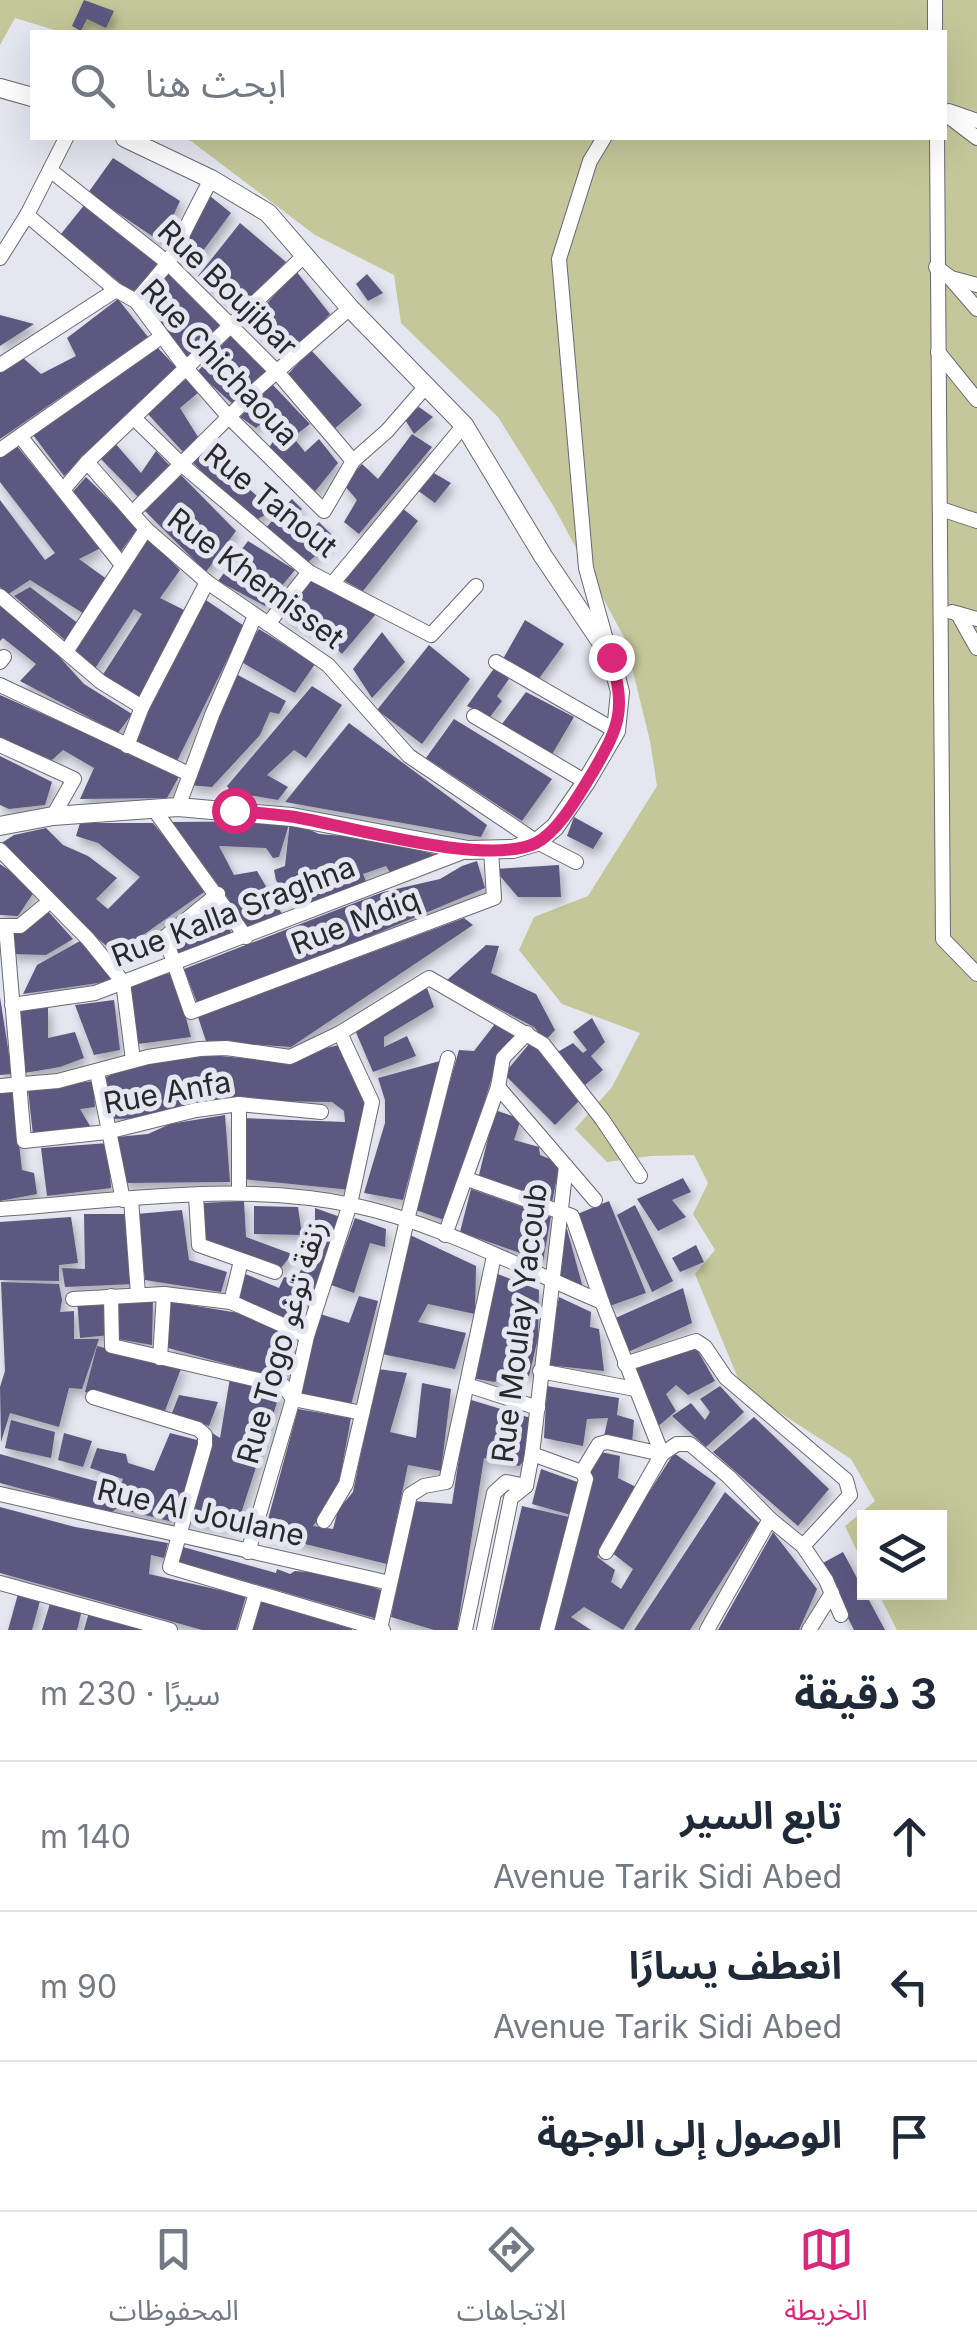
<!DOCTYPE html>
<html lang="ar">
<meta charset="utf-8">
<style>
:root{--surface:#fff;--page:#f2f2f3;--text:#1f2937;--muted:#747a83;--line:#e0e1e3;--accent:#db2777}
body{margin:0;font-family:Inter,"Noto Sans Arabic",sans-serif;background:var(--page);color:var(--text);direction:rtl}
.controls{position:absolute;right:30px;bottom:30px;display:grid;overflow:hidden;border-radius:0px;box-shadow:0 10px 40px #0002}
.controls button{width:90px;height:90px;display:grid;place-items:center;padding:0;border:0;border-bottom:2px solid var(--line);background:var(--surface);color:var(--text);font:50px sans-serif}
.stop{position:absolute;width:30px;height:30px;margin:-22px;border:8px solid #db2777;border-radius:50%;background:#fff}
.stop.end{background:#db2777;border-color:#fff;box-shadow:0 2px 10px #0008}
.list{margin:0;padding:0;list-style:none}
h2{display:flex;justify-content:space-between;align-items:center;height:130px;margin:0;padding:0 40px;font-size:42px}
h2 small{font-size:32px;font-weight:400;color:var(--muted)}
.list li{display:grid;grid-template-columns:65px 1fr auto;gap:30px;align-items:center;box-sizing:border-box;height:150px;padding:0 40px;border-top:2px solid var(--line)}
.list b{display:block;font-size:38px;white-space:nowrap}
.list p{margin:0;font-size:32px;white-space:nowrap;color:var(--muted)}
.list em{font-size:32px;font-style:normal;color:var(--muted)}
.icon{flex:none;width:55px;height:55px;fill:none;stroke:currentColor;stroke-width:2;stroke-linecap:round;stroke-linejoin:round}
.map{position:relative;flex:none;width:977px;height:1630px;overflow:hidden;direction:ltr}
.search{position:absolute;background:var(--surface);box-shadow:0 10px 40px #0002;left:30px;right:30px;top:30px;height:110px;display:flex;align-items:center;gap:25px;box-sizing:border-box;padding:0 35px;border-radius:0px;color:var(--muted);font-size:38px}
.sheet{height:580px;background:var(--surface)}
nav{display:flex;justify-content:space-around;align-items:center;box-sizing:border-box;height:140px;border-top:2px solid var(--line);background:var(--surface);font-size:28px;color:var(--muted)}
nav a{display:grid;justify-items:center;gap:5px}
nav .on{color:var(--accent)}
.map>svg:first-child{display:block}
.green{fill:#c3c799}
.building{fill:#5d5880;filter:url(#shadow)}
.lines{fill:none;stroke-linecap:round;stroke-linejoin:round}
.minor-casing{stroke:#696a73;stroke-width:16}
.tertiary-casing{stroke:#696a73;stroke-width:20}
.minor{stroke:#fff;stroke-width:14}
.tertiary{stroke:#fff;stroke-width:18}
.route{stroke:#db2777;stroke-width:12}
.labels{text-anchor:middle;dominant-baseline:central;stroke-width:10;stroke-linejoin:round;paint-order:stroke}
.street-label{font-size:30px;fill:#29292d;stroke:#e4e6f0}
</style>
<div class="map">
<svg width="977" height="1630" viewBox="0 0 977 1630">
<defs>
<filter id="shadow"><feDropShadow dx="3.5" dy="6" stdDeviation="5" flood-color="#0004"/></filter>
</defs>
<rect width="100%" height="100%" fill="#e4e6f0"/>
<!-- green -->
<path class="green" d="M0 0H977V1630H897L878 1593 940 1592V1518H864V1566L845 1526 875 1501 851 1459 742 1388 695 1274 715 1250 693 1214 708 1183 694 1155 651 1156 607 1162 575 1129 612 1087 640 1033 562 1004 519 950 534 917 588 896 657 786 650 741 625 639 554 507 498 417 401 323 394 275 315 235 187 138H944V32H61L15 18 0 45Z"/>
<!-- building -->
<g class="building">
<path d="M84 0 114 11 106 28 87 19 81 31 72 26Z"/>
<path d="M113 158 180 201 161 242 88 193Z"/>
<path d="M210 196 231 213 191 267 176 256 192 232 188 229Z"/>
<path d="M85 204 158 265 132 293 61 234Z"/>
<path d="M240 223 286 262 238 311 198 276Z"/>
<path d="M166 269 224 322 186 359 139 303Z"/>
<path d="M296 271 330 314 286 360 250 322Z"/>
<path d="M367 274 383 293 368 301 356 284Z"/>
<path d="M118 299 148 337 0 439V371L22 357 41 374 76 356 67 338Z"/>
<path d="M0 315 34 324 0 346Z"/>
<path d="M233 333 271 373 234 405 197 372Z"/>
<path d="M158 348 176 367 64 476 33 435Z"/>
<path d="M311 350 362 405 333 430 288 374Z"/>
<path d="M187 378 199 392 180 408 198 437 184 453 147 413Z"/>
<path d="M272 384 310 424 293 437 305 452 319 439 338 463 313 494 268 449 283 427 271 414 256 428 240 417Z"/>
<path d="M419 407 433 417 414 434 404 418Z"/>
<path d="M412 434 432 447 359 534 344 522 357 500 343 484 362 464 378 479Z"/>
<path d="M114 442 141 473 156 451 171 467 140 499 99 457Z"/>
<path d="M16 445 101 548 79 559 108 580 86 615 30 580 7 595 0 587V500L45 560 55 553 0 482V456Z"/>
<path d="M208 452 268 506 267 514 254 521 191 461Z"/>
<path d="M432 472 451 483 435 503 417 490Z"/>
<path d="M180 474 236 531 206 572 145 511Z"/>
<path d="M86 477 138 528 119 554 70 495Z"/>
<path d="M292 499 302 509 289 523 303 538 319 522 335 538 304 566 263 531Z"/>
<path d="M401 507 418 521 363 591 343 580Z"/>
<path d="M146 536 180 570 160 598 186 611 138 700 102 676 142 614 134 609 94 670 73 650Z"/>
<path d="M248 541 295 570 265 606 218 581Z"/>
<path d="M314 577 376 614 342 654 328 640 281 616Z"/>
<path d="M30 587 79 624 66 641 14 596Z"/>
<path d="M203 598 244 626 177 761 131 740Z"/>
<path d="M0 600 45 641 84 684 132 714 118 733 20 681 36 664 3 638 0 641Z"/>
<path d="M525 620 564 644 535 684 503 659Z"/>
<path d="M259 629 315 664 295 693 238 660Z"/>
<path d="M382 632 405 662 372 698 353 669Z"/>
<path d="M429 645 470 679 422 744 377 710Z"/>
<path d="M495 667 509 679 497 696 502 701 490 717 467 706Z"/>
<path d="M236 674 286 701 279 714 270 712 260 735 212 787 188 785Z"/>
<path d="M312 686 342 705 306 758 294 750 267 775 288 787 278 800 231 792 227 786Z"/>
<path d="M526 692 574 717 551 756 499 728Z"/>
<path d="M0 695 180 775 167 798 80 799 94 768 63 750 52 760 0 738Z"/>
<path d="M454 719 552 779 522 821 426 758Z"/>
<path d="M349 723 487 825 481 837 285 802Z"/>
<path d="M0 756 52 782 45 805 9 809 0 805Z"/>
<path d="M574 817 603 833 593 849 567 836Z"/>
<path d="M290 821 279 857 273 858 266 848 219 846 234 875 257 871 282 914 246 927 225 894 171 822Z"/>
<path d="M290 821 319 834 368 838 438 855 393 877 386 866 363 874 368 886 298 913 276 880 274 870 285 866Z"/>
<path d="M80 823H153L207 890 116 954 83 926 0 844 14 835 46 828 63 845 88 856 117 878 96 899 108 909 140 877 98 843 76 836Z"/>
<path d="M477 861 485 888 199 1008 184 969 383 892 440 879 462 866Z"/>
<path d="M0 864 36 889 18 916 0 915Z"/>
<path d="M559 865 561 897H518L494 869Z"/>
<path d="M219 907 233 936 180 957 174 942Z"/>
<path d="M47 910 73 939 46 955 10 954 9 929Z"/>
<path d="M464 918 473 925 291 1047 206 1041 198 1017Z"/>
<path d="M80 941 109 972 112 981 23 994 37 965Z"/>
<path d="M486 945 499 946 491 973 536 994 555 1030 545 1041 534 1027 446 981Z"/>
<path d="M174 972 191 1037 138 1044 129 984Z"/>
<path d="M427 988 434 1007 384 1037V1047L407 1036 416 1056 373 1072 355 1030 399 998Z"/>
<path d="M0 997 12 1074 0 1075Z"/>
<path d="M114 1000 120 1050 94 1055 75 1005Z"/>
<path d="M48 1007V1038L75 1032 84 1058 60 1067 24 1073 18 1010Z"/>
<path d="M592 1018 605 1042 591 1056 603 1070 585 1085 556 1053 573 1043 583 1053 587 1050 573 1032Z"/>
<path d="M498 1020 521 1032 494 1071 447 1221 413 1209 459 1050 474 1051Z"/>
<path d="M343 1044 365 1104 351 1190 242 1179 240 1118 345 1122 344 1111 332 1102 198 1100 145 1118 113 1119 104 1078 148 1059 191 1053 291 1063 305 1053Z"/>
<path d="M529 1044 555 1061 579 1101 555 1125 504 1074Z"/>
<path d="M440 1061 403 1200 364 1193 385 1123V1100L378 1078Z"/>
<path d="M93 1081 95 1107 80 1109 90 1126 33 1135 28 1090Z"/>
<path d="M13 1091 22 1170 34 1173 37 1194 0 1201V1092Z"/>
<path d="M495 1110 521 1119 514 1140 539 1147 540 1155 560 1163 552 1202 478 1179Z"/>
<path d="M225 1115 230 1182 123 1183 117 1137 148 1134 170 1124Z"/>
<path d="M108 1143 111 1188 47 1196 41 1148Z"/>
<path d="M683 1178 691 1192 672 1200 686 1217 658 1231 637 1199Z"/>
<path d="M471 1189 551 1217 543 1261 460 1232Z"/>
<path d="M244 1201 246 1237 292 1254 281 1268 205 1245 202 1203Z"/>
<path d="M609 1201 646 1293 607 1307 575 1215Z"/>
<path d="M635 1205 673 1281 652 1292 617 1215Z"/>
<path d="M254 1206 298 1207 302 1235 254 1234Z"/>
<path d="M315 1208 343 1218 300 1323 235 1301 243 1273 279 1288 284 1277 296 1280 315 1240Z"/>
<path d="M182 1210 189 1260 227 1272 221 1292 145 1280 136 1214Z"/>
<path d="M84 1214H127L134 1284 65 1287 62 1268 85 1269Z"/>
<path d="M71 1217 78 1263 59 1265V1281L0 1280V1222Z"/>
<path d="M355 1218 386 1229 385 1247 370 1243 354 1293 331 1285Z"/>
<path d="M559 1227 567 1229 583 1288 555 1274Z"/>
<path d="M410 1235 476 1266 475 1314 428 1304 418 1322 466 1333 455 1369 382 1354Z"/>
<path d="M696 1245 704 1262 680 1272 672 1258Z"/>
<path d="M495 1273 539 1290 538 1338 529 1376 505 1369 495 1382 471 1378Z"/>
<path d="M1 1282 59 1284 62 1300 60 1312 74 1311V1339H99L82 1389 69 1388 59 1427 10 1413 1 1442 0 1387 5 1371Z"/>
<path d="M683 1288 692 1323 628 1352 611 1320Z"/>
<path d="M359 1296 378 1301 351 1405 298 1396 320 1314 349 1323Z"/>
<path d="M559 1297 591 1312 590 1327 599 1329 604 1371 546 1365Z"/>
<path d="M116 1298H153L152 1345 117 1339Z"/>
<path d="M77 1299 106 1300 110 1335 80 1338Z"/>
<path d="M166 1301 245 1314 295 1338 285 1380 168 1348Z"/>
<path d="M694 1344 715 1381 688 1395 676 1385 666 1394 676 1411 655 1429 633 1370Z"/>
<path d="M97 1346 182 1366 163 1416 85 1392Z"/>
<path d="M378 1369 407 1373 390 1432 416 1438 422 1383 451 1389 441 1471 408 1465 387 1564 264 1534 298 1409 351 1418 337 1494 313 1526 333 1529 338 1510 353 1492Z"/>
<path d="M230 1378 280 1393 236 1529 184 1520 211 1432 220 1438Z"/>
<path d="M547 1386 619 1398 617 1415 634 1420 632 1443 603 1441 608 1418 587 1419 583 1446 544 1438Z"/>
<path d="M720 1386 744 1412 706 1447 672 1416 691 1403 705 1420 710 1412 700 1399Z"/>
<path d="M179 1395 218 1402 209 1426 172 1413Z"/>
<path d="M468 1399 534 1419 528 1457 519 1466 484 1458 457 1630H434L391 1617 412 1501 452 1504Z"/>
<path d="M754 1417 829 1489 798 1526 713 1452Z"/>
<path d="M11 1420 55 1432 51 1458 5 1448Z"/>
<path d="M64 1433 92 1441 83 1467 58 1460Z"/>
<path d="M170 1433 201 1441 173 1522 117 1508 111 1513 0 1483V1454L120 1488 123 1479 90 1468 97 1448 126 1454 128 1463 154 1471Z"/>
<path d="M596 1451 620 1456 618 1478 636 1487 597 1557 615 1570 611 1582 621 1589 633 1569 611 1552 674 1453 716 1483 623 1630 584 1607 571 1617 591 1630H554Z"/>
<path d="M541 1469 580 1483 571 1515 532 1504Z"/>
<path d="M725 1492 759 1523 690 1630H634Z"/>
<path d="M522 1506 569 1517 544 1630H493Z"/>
<path d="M0 1507 75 1527 168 1543 164 1558 151 1555 149 1574 246 1596 236 1630H202L0 1573Z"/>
<path d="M773 1532 817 1589 799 1630H718Z"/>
<path d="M183 1547 276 1573 277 1569 290 1574 295 1571 341 1575 381 1590V1610L374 1618 179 1562Z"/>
<path d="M843 1552 885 1630H854L821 1564Z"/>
<path d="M18 1594 40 1601 32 1630H8Z"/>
<path d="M51 1600 82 1610 77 1630H42Z"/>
<path d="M260 1600 352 1629V1630H251Z"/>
<path d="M89 1612 149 1630H84Z"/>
</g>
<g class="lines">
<defs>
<g id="minor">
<path d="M935 0V32"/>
<path d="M949 111 977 121"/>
<path d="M944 113 977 138"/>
<path d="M604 138 590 161 559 259 586 568 608 647"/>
<path d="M937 138 943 939 977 974"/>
<path d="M50 170 168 263 278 373 353 461"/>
<path d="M27 215 116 290 136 301 186 368 228 416 324 511 353 461 387 431 427 385"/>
<path d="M0 258 27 215 66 138"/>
<path d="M936 267 951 278 977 285"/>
<path d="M951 279 977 309"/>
<path d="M136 301 168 263 211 179"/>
<path d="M938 352 977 400"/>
<path d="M0 365 116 290"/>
<path d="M134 418 181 464 309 572 431 635 476 586"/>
<path d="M20 436 122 565"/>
<path d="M0 450 161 337"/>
<path d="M87 462 146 529 207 582 328 665 409 756 537 842 576 862"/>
<path d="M63 490 87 462 306 254"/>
<path d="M941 509 977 521"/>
<path d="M132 513 259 387 350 308"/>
<path d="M333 583 464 425"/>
<path d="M0 596 101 682 142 707"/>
<path d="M952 612 977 619"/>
<path d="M958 614 977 648"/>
<path d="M268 624 309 572"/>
<path d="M66 652 146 529"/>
<path d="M0 662 4 657"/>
<path d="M496 662 616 731"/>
<path d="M0 685 189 774"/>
<path d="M474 716 586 782"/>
<path d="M0 745 74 779 53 816"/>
<path d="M127 746 142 707 207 582"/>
<path d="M178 807 212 715 255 616"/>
<path d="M153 808 246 937"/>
<path d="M0 850 88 939 123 982 133 1060"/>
<path d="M218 894 165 937 191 1012 494 898 491 850"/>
<path d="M0 926H20L49 902"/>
<path d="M6 927 24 1141 107 1132 196 1110 239 1104 321 1112"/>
<path d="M12 1005 95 993 468 850"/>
<path d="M97 1072 123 1200"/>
<path d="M0 1086 58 1081 148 1057 200 1049 226 1048 290 1057 340 1033 429 978 543 1044 602 1119 640 1176"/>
<path d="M498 1087 595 1200"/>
<path d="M239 1104V1193"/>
<path d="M467 1179 572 1216 602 1302 662 1454"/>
<path d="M196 1196 199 1245 275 1272"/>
<path d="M131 1199 138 1294"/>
<path d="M0 1209C115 1201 238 1181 352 1205 439 1223 521 1268 602 1302"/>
<path d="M445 1235 498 1087 503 1058 527 1033"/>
<path d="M111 1296 112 1346 284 1386 293 1399 362 1413"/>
<path d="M73 1299 164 1294 231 1302 307 1336"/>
<path d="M231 1302 241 1261"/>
<path d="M160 1358 164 1294"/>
<path d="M625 1364 696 1341 705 1347 726 1378 846 1480 850 1495 803 1546"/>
<path d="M540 1371 635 1389"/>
<path d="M467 1385 538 1408"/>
<path d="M93 1397 198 1429 205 1435V1445L170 1567 383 1630"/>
<path d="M532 1454 582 1472 586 1479 547 1630"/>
<path d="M582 1472 599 1444 607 1442 662 1454"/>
<path d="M0 1494 390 1583"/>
<path d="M324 1521 346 1484 407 1220 448 1058"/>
<path d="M248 1552 293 1399 307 1336 350 1204 372 1102 340 1033"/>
<path d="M606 1552 662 1454 677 1444H690L729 1477 770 1519 803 1546 826 1580 841 1615"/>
<path d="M0 1583 170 1630"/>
<path d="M380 1629 410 1495 424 1486 446 1482 494 1256"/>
<path d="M245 1630 256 1593"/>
<path d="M465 1630 494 1493 506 1482 526 1486"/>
<path d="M484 1630 511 1498 526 1486 532 1454 566 1166"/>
<path d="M707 1630 770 1519"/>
<path d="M809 1630 832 1593"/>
</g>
<g id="tertiary">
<path d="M0 88 32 97"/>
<path d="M0 826 53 816 178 807 292 817 468 850 513 849 537 842 555 827 586 782 616 731 620 692 611 657 543 556 464 425 350 308 268 213 211 179 125 138"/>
</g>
</defs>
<!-- minor casing -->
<use href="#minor" class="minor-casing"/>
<!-- tertiary casing -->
<use href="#tertiary" class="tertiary-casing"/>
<!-- minor -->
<use href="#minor" class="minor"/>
<!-- tertiary -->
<use href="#tertiary" class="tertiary"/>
</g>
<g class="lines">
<!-- route -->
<path class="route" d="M234 810C254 813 275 814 295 817 352 827 486 867 536 843 560 830 579 794 593 772 620 725 626 711 611 657"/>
</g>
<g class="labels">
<!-- street labels -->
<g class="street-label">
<text transform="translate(228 288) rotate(44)">Rue Boujibar</text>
<text transform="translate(220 362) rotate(47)">Rue Chichaoua</text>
<text transform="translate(271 500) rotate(39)">Rue Tanout</text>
<text transform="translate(256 578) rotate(37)">Rue Khemisset</text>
<text transform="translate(233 911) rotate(-21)">Rue Kalla Sraghna</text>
<text transform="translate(355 921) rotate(-21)">Rue Mdiq</text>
<text transform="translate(167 1092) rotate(-10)">Rue Anfa</text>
<text transform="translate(519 1323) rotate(-83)">Rue Moulay Yacoub</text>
<text transform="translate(281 1342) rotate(-74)">Rue Togo زنقة توغو</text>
<text transform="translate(201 1512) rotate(13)">Rue Al Joulane</text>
</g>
</g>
</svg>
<div class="controls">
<button><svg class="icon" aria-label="layers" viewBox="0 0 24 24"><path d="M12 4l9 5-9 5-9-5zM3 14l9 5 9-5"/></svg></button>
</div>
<div class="stop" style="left:234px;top:810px"></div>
<div class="stop end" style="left:611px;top:657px"></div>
<div class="search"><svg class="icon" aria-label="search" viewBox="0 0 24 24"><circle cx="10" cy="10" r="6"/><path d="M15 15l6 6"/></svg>ابحث هنا</div>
</div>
<section class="sheet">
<h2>3 دقيقة<small>سيرًا · 230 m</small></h2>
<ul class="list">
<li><svg class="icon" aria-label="ahead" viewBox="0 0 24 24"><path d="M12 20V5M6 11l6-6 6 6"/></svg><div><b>تابع السير</b><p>Avenue Tarik Sidi Abed</p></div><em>140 m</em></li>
<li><svg class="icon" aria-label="left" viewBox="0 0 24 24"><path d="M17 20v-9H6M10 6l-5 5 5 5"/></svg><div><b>انعطف يسارًا</b><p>Avenue Tarik Sidi Abed</p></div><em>90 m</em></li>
<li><svg class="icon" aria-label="arrive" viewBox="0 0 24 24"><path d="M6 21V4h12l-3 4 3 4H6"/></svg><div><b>الوصول إلى الوجهة</b></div></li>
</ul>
</section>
<nav>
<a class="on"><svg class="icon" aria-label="map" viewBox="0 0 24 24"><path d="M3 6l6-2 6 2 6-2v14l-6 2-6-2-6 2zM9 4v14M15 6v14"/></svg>الخريطة</a>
<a><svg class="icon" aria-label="directions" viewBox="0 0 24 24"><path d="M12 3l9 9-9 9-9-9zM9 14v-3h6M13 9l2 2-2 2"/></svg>الاتجاهات</a>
<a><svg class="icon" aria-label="saved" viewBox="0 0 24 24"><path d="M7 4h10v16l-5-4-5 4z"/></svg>المحفوظات</a>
</nav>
